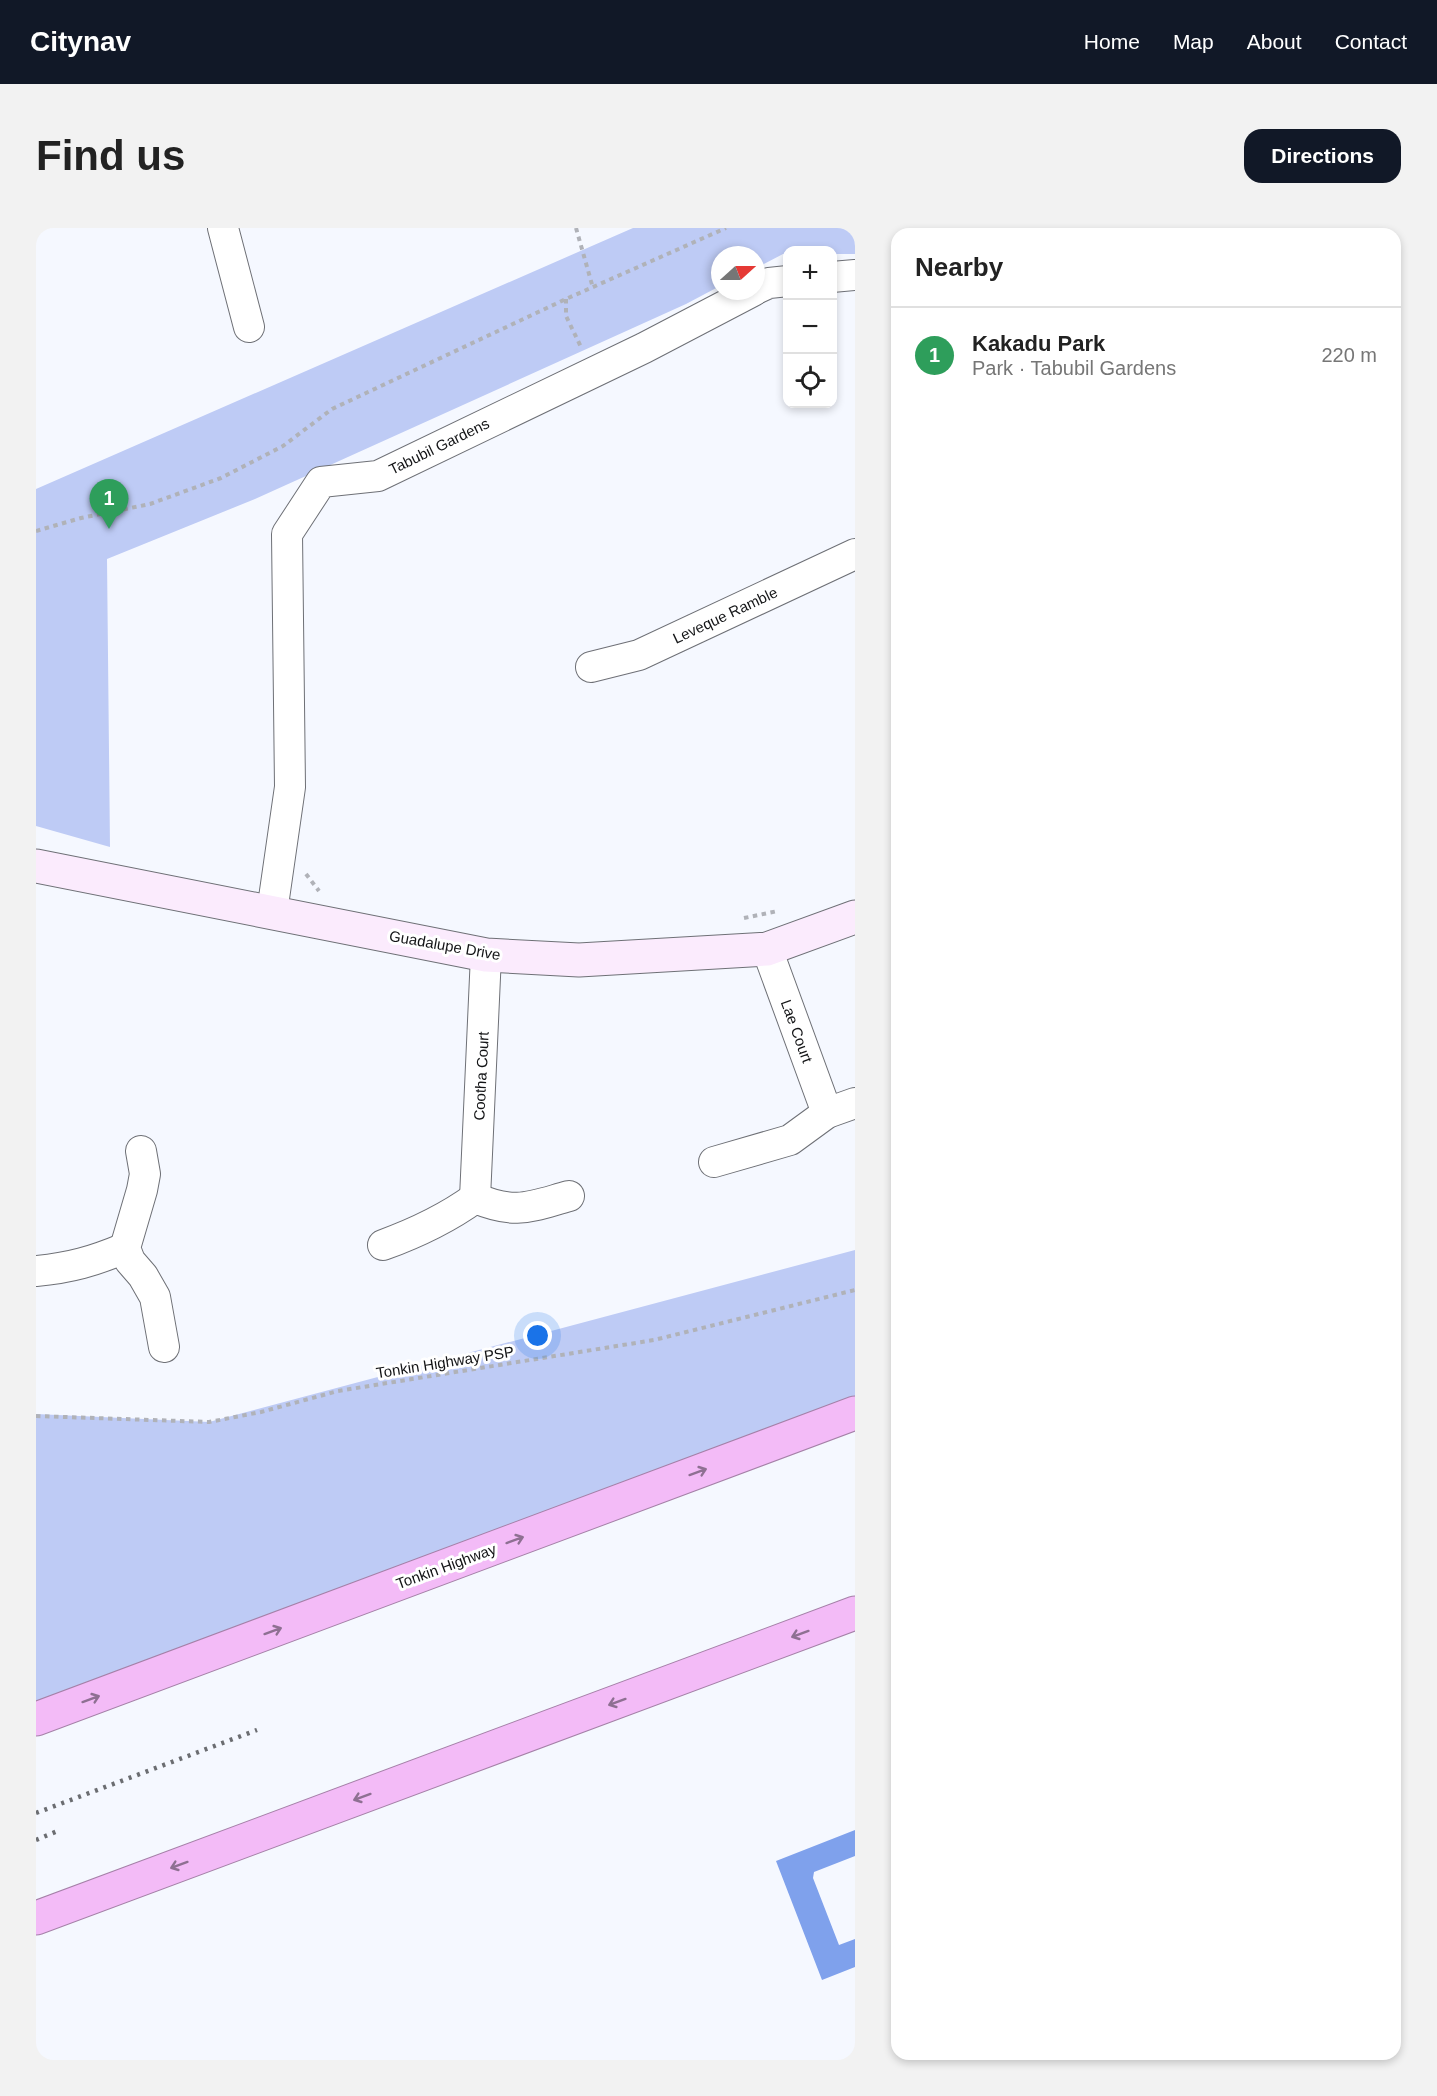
<!DOCTYPE html>
<meta charset="utf-8">
<style>
:root{--surface:#fff;--page:#f2f2f2;--text:#222;--muted:#767676;--line:#e0e0e0;--accent:#111827}
body{margin:0;font-family:Arial,sans-serif;background:var(--page);color:var(--text)}
.controls{position:absolute;right:18px;top:18px;display:grid;overflow:hidden;border-radius:12px;box-shadow:0 3px 9px #0003}
.controls button{width:54px;height:54px;display:grid;place-items:center;padding:0;border:0;border-bottom:2px solid var(--line);background:var(--surface);color:var(--text);font:30px sans-serif}
.compass{position:absolute;left:675px;top:18px;width:54px;height:54px;border-radius:50%;background:var(--surface);box-shadow:0 3px 9px #0003;rotate:69deg}
.you{position:absolute;left:502px;top:1108px;width:21px;height:21px;margin:-15px;border:4px solid #fff;border-radius:50%;background:#1a73e8;box-shadow:0 0 0 9px #1a73e833}
.badge{display:grid;place-items:center;width:39px;height:39px;border-radius:50%;background:var(--accent);color:#fff;font-size:20px;font-weight:700}
.pin{position:absolute;translate:-50% -50px;filter:drop-shadow(0 2px 3px #0008)}
.pin::after{content:'';position:absolute;top:32px;width:21px;height:18px;background:inherit;clip-path:polygon(0 0,100% 0,50% 100%)}
.list{margin:0;padding:0;list-style:none}
h2{display:flex;justify-content:space-between;align-items:center;height:78px;margin:0;padding:0 24px;font-size:26px}
h2 small{font-size:20px;font-weight:400;color:var(--muted)}
.list li{display:grid;grid-template-columns:39px 1fr auto;gap:18px;align-items:center;box-sizing:border-box;height:96px;padding:0 24px;border-top:2px solid var(--line)}
.list b{display:block;font-size:22px;white-space:nowrap}
.list p{margin:0;font-size:20px;white-space:nowrap;color:var(--muted)}
.list em{font-size:20px;font-style:normal;color:var(--muted)}
.icon{flex:none;width:33px;height:33px;fill:none;stroke:currentColor;stroke-width:2;stroke-linecap:round;stroke-linejoin:round}
.map{position:relative;flex:none;width:819px;height:1832px;overflow:hidden;border-radius:18px}
header{display:flex;align-items:center;gap:36px;box-sizing:border-box;height:84px;padding:0 30px;background:var(--accent);color:#fff}
header strong{font-size:28px}
nav{display:flex;gap:33px;margin-inline-start:auto;font-size:21px}
.intro{display:flex;align-items:center;justify-content:space-between;box-sizing:border-box;height:144px;padding:0 36px}
h1{margin:0;font-size:42px}
.button{padding:15px 27px;border-radius:18px;background:var(--accent);color:#fff;font-size:21px;font-weight:700}
main{display:flex;gap:36px;padding:0 36px}
aside{flex:1;background:var(--surface);border-radius:18px;box-shadow:0 3px 9px #0003}
.map>svg:first-child{display:block}
.green{fill:#becbf5}
.water{fill:#7fa1ec}
.lines{fill:none;stroke-linecap:round;stroke-linejoin:round}
.street-casing{stroke:#6e7076;stroke-width:32}
.secondary-casing{stroke:#6e7076;stroke-width:35}
.highway-casing{stroke:#a581a8;stroke-width:35}
.path{stroke:#b0b2b8;stroke-width:4;stroke-dasharray:4.5 4.5;stroke-linecap:butt}
.street{stroke:#fff;stroke-width:30}
.secondary{stroke:#fbebfd;stroke-width:33}
.highway{stroke:#f3bbf7;stroke-width:33}
.rail{stroke:#6b6d71;stroke-width:4.5;stroke-dasharray:3 6;stroke-linecap:butt}
.oneway{stroke:#8e7092}
.labels{text-anchor:middle;dominant-baseline:central;stroke-width:6;stroke-linejoin:round;paint-order:stroke}
.street-label{font-size:15px;fill:#131416;stroke:#fff}
</style>
<header>
<strong>Citynav</strong>
<nav><a>Home</a><a>Map</a><a>About</a><a>Contact</a></nav>
</header>
<div class="intro"><h1>Find us</h1><a class="button">Directions</a></div>
<main>
<div class="map">
<svg width="819" height="1832" viewBox="0 0 819 1832">
<rect width="100%" height="100%" fill="#f5f8ff"/>
<!-- green -->
<g class="green">
<path d="M597 0H819V26H797L796 22H752L751 26H747L720 40V27H684V58L650 76 219 271 71 331 74 619 0 598V261Z"/>
<path d="M819 1022V1171L0 1484V1186L173 1194Z"/>
</g>
<!-- water -->
<path class="water" d="M819 1602V1628L778 1644 777 1650 803 1717 819 1711V1739L786 1752 740 1633Z"/>
<g class="lines">
<defs>
<g id="street">
<path d="M187 0 213 99"/>
<path d="M796 49 819 47"/>
<path d="M720 61 733 55 752 53"/>
<path d="M555 439 603 427 819 326"/>
<path d="M236 684 254 559 251 306 285 254 342 248 608 120 717 63"/>
<path d="M731 721 791 885"/>
<path d="M105 923 109 946 106 962 89 1020 94 1033 107 1048 119 1069 128 1119"/>
<path d="M678 934 754 912 791 885 819 875"/>
<path d="M439 970 450 727"/>
<path d="M347 1017C380 1005 410 991 439 970 480 987 493 979 533 968"/>
<path d="M0 1043C34 1040 58 1033 89 1020"/>
</g>
<path id="secondary" d="M0 638 450 727 543 732 731 721 819 689"/>
<g id="highway">
<path d="M0 1491 819 1185"/>
<path d="M0 1690 819 1385"/>
</g>
</defs>
<!-- street casing -->
<use href="#street" class="street-casing"/>
<!-- secondary casing -->
<use href="#secondary" class="secondary-casing"/>
<!-- highway casing -->
<use href="#highway" class="highway-casing"/>
<!-- path -->
<g class="path">
<path d="M540 0 557 60"/>
<path d="M530 71V88L545 119"/>
<path d="M0 303 45 290 114 276 185 250 247 218 296 181 530 71 690 0"/>
<path d="M270 646 283 663"/>
<path d="M708 690 742 683"/>
<path d="M0 1188 173 1194 225 1184 302 1163 618 1112 819 1062"/>
</g>
<!-- street -->
<use href="#street" class="street"/>
<!-- secondary -->
<use href="#secondary" class="secondary"/>
<!-- highway -->
<use href="#highway" class="highway"/>
<!-- rail -->
<g class="rail">
<path d="M0 1585 221 1502"/>
<path d="M0 1612 24 1602"/>
</g>
</g>
<!-- one-way arrows -->
<defs><path id="oneway-shaft" d="M-6 0H5M1.5-3L5.5 0L1.5 3" fill="none" stroke-width="1.6" stroke-linecap="round" stroke-linejoin="round" transform="scale(1.5)"/></defs>
<g class="oneway">
<use href="#oneway-shaft" transform="translate(662 1244) rotate(-20)"/>
<use href="#oneway-shaft" transform="translate(479 1312) rotate(-20)"/>
<use href="#oneway-shaft" transform="translate(237 1403) rotate(-20)"/>
<use href="#oneway-shaft" transform="translate(764 1406) rotate(160)"/>
<use href="#oneway-shaft" transform="translate(55 1471) rotate(-20)"/>
<use href="#oneway-shaft" transform="translate(581 1474) rotate(160)"/>
<use href="#oneway-shaft" transform="translate(326 1569) rotate(160)"/>
<use href="#oneway-shaft" transform="translate(143 1637) rotate(160)"/>
</g>
<g class="labels">
<!-- street labels -->
<g class="street-label">
<text transform="translate(403 218) rotate(-26)">Tabubil Gardens</text>
<text transform="translate(689 387) rotate(-25)">Leveque Ramble</text>
<text transform="translate(409 717) rotate(10)">Guadalupe Drive</text>
<text transform="translate(761 803) rotate(70)">Lae Court</text>
<text transform="translate(445 848) rotate(-87)">Cootha Court</text>
<text transform="translate(409 1134) rotate(-9)">Tonkin Highway PSP</text>
<text transform="translate(410 1338) rotate(-20)">Tonkin Highway</text>
</g>
</g>
</svg>
<div class="controls">
<button>+</button>
<button>−</button>
<button><svg class="icon" aria-label="locate" viewBox="0 0 24 24"><circle cx="12" cy="12" r="6"/><path d="M12 2v4M12 18v4M2 12h4M18 12h4"/></svg></button>
</div>
<svg class="compass" viewBox="-18 -18 36 36"><path d="M0-13l5 13h-10z" fill="#e53935"/><path d="M0 13l5-13h-10z" fill="#767676"/></svg>
<div class="you"></div>
<div class="pin badge" style="left:73px;top:301px;background:#2e9e5b">1</div>
</div>
<aside>
<h2>Nearby<small></small></h2>
<ul class="list">
<li><span class="badge" style="background:#2e9e5b">1</span><div><b>Kakadu Park</b><p>Park · Tabubil Gardens</p></div><em>220 m</em></li>
</ul>
</aside>
</main>
